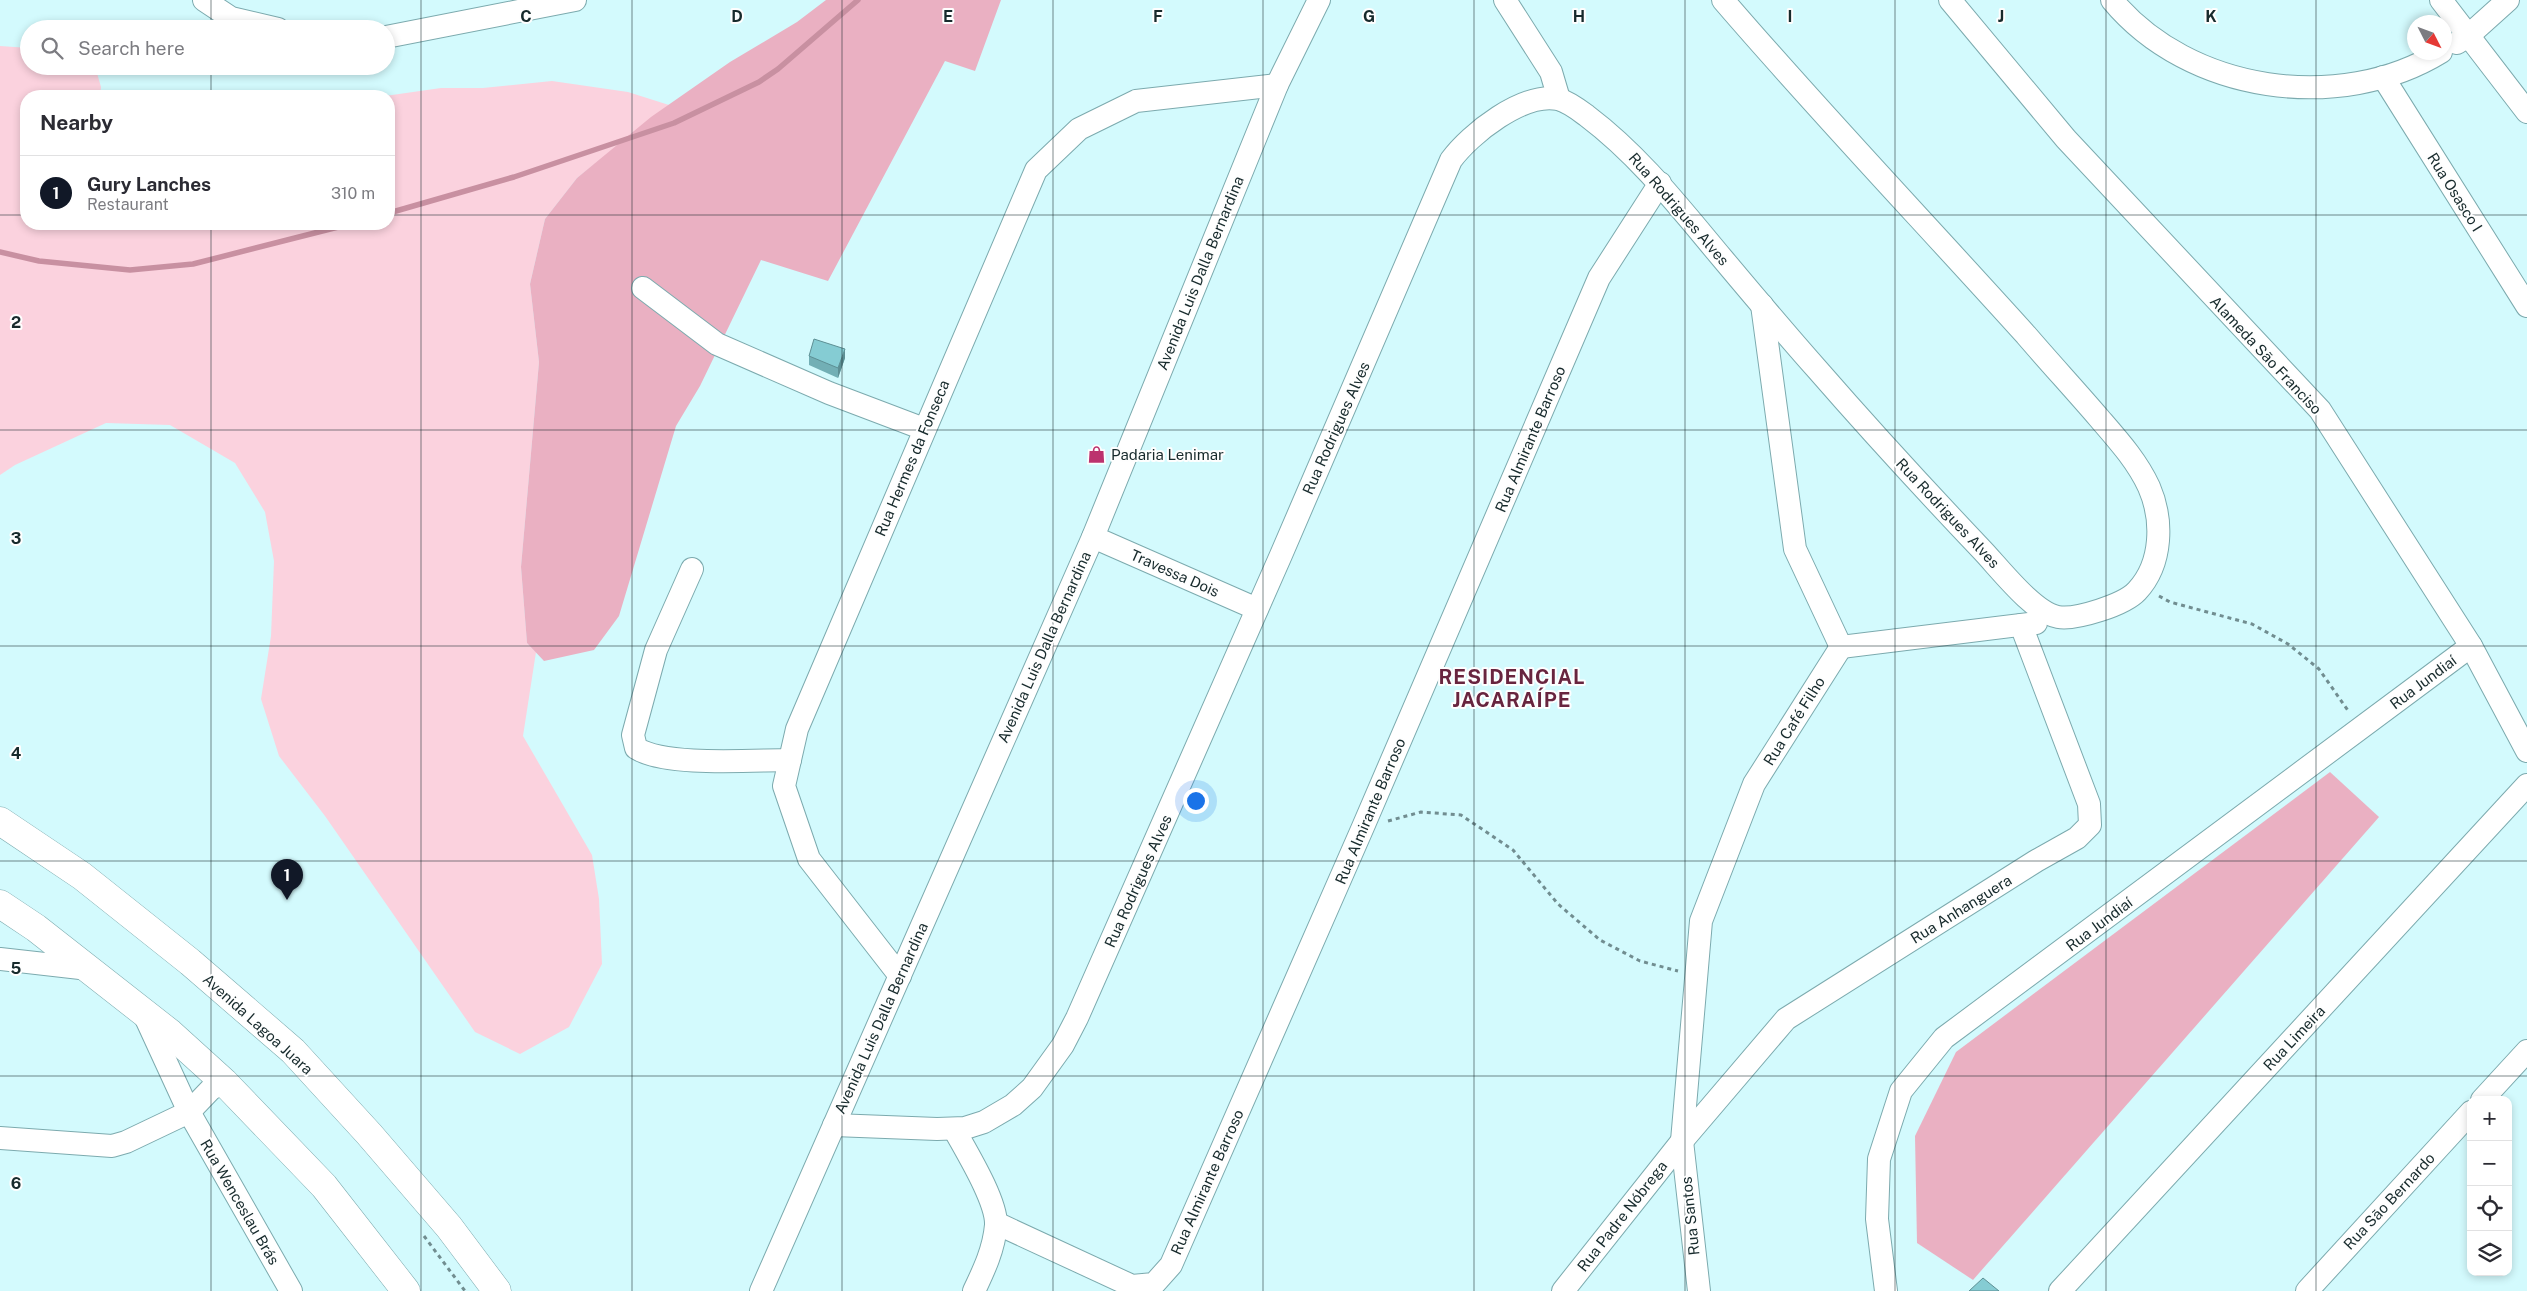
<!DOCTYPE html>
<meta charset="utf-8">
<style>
:root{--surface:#fff;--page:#f7f7f7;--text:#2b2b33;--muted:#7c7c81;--line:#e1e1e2;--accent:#111827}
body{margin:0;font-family:"Public Sans",sans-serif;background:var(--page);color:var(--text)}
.controls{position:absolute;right:15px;bottom:15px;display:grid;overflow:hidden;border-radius:10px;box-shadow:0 2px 8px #0003}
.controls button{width:45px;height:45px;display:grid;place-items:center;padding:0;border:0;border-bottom:1px solid var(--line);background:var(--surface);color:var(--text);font:25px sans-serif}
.compass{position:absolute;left:2407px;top:15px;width:45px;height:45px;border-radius:50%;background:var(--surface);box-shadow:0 2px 8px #0003;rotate:132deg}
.you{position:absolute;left:1195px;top:800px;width:18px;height:18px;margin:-12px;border:4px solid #fff;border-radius:50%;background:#1a73e8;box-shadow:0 0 0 8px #1a73e833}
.badge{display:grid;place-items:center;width:32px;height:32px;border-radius:50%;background:var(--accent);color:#fff;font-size:16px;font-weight:700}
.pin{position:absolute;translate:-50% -41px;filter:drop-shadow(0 1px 2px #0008)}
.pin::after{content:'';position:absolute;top:26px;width:18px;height:15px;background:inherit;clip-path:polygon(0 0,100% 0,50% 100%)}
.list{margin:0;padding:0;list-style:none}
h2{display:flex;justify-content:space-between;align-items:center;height:65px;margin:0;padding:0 20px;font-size:21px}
h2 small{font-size:16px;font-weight:400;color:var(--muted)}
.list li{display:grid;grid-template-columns:32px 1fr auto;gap:15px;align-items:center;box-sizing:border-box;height:75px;padding:0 20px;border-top:1px solid var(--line)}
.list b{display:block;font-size:19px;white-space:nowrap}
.list p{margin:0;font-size:16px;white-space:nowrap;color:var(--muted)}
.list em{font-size:16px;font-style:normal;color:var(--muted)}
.icon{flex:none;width:28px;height:28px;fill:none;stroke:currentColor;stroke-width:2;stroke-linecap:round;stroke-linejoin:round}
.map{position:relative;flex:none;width:2527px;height:1291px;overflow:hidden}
.search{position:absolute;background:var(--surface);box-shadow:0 2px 8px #0003;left:20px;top:20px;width:375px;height:55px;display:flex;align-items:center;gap:12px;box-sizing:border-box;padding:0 18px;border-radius:28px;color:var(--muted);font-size:19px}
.panel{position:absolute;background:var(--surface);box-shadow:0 2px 8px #0003;left:20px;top:90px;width:375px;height:140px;border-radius:20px}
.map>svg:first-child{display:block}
.green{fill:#fbd2de}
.forest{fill:#eab0c2}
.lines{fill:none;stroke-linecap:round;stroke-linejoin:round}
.stream{stroke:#c890a1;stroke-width:5.5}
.minor-casing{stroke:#7caaae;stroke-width:24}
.major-casing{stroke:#7caaae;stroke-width:29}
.path{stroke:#718d90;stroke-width:3;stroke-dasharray:4 4;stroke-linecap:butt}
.minor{stroke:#fff;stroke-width:22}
.major{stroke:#fff;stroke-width:28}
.wall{fill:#72afb5}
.shaded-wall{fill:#5d8f94}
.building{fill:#85ccd3;stroke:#5d8f94}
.grid{fill:none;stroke:#172a2c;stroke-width:1;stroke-opacity:0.55}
.labels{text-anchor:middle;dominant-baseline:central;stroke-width:4;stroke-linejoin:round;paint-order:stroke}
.street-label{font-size:15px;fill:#172a2c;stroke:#fefefe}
.poi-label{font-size:15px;fill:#172a2c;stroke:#fefefe;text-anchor:start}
.district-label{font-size:20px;font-weight:bold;letter-spacing:1px;fill:#68253f;stroke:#fefefe}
.grid-label{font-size:16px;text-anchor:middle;font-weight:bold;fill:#172a2c;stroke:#fefefe;stroke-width:4;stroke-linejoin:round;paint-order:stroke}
</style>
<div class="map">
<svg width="2527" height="1291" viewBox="0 0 2527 1291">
<rect width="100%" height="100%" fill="#d3fafd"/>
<!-- green -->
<path class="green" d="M0 46 29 48V66H95L101 87 100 96H26V224H389V96H385L441 88H483L552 81 628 92 669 105 577 178 545 219 530 284 539 362 521 567 527 643 536 652 523 736 592 855 599 899 602 964 569 1027 520 1054 475 1032 325 816 279 756 261 699 271 636 274 561 265 512 235 463 170 425 106 423 15 465 0 475Z"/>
<!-- forest -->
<g class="forest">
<path d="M826 0H1001L975 71 945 61 828 281 761 260 700 386 676 426 619 616 594 650 544 661 527 643 521 567 539 362 530 284 545 219 577 178 651 117 730 62 797 22Z"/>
<path d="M2330 772 2379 817 1973 1280 1917 1243 1915 1136 1956 1052Z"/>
</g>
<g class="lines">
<!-- stream -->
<g class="stream">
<path d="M389 213 514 177 674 123 759 82 778 69 858 0"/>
<path d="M0 252 39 261 130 270 193 264 350 224"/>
</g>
<defs>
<g id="minor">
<path d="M204 0 231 18 278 29"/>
<path d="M1505 0 1551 72 1559 99"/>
<path d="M1950 0 2066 139 2320 410 2471 646 2527 751"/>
<path d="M2112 0C2189 93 2340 114 2441 52"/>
<path d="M2441 0 2527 112"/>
<path d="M386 37 575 0"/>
<path d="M2457 43 2468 36 2508 0"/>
<path d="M2383 77 2527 306"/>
<path d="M643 288 717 344 829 393 924 429"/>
<path d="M1762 305 1795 549 1841 647"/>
<path d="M1093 537 1257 609"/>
<path d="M692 569 656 650 633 735 636 748C665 767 753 760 790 760"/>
<path d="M1841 647 2036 623"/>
<path d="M0 959 89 969"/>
<path d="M900 976 809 859 784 786 797 729 1036 170 1079 129 1136 101 1277 85"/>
<path d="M143 1012 189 1112 291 1291"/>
<path d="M2482 1100 2527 1051"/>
<path d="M834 1125 937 1129 965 1128 984 1122 1013 1105 1032 1088 1063 1045 1077 1018 1281 555 1451 160C1470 134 1523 92 1558 99 1569 102 1579 110 1587 116 1640 156 1680 208 1722 258 1753 295 1784 332 1816 368 1870 430 1926 491 1983 551 2000 569 2034 613 2058 617 2076 620 2124 605 2137 591 2163 563 2163 519 2149 487 2137 461 2118 440 2099 418 2075 390 2050 363 2026 335 1925 223 1821 114 1723 0"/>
<path d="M954 1129C966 1151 997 1201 996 1225 994 1249 984 1270 974 1291"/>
<path d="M0 1138 112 1146 126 1142 189 1112 211 1089 224 1082"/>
<path d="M996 1223 1132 1286 1154 1284 1171 1265 1363 827 1599 278 1660 183"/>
<path d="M761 1291 1093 537 1277 85 1319 0"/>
<path d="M1563 1291 1682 1141 1786 1019 2036 861 2077 838 2090 825 2089 804 2021 625"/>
<path d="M1699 1291 1682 1141 1701 921 1754 784 1841 647"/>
<path d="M1886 1291 1877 1219 1879 1159 1901 1091 1944 1038 2471 646"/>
<path d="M2060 1291 2527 785"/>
<path d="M2307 1291 2471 1112"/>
</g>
<g id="major">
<path d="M0 821 82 876 190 962 293 1051 369 1134 449 1227 497 1291"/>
<path d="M0 904 36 928 170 1033 224 1082 324 1186 406 1291"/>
</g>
</defs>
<!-- minor casing -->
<use href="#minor" class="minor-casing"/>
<!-- major casing -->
<use href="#major" class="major-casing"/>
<!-- path -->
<g class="path">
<path d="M2159 596 2170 602 2252 624 2288 644 2319 669 2349 712"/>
<path d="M1388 821 1421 812 1461 815 1513 850 1558 904 1600 940 1640 961 1678 971"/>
<path d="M424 1236 465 1291"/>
</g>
<!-- minor -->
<use href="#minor" class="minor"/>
<!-- major -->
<use href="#major" class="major"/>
</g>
<!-- wall -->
<path class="wall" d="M809 356 845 358 838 378 809 365Z"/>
<!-- shaded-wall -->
<path class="shaded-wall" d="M845 349V358L838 378V368Z"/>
<!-- building -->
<g class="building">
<path d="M814 339 845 349 838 368 809 356Z"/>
<path d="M1983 1278 1999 1291H1969Z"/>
</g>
<!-- grid -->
<path class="grid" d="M211 0V29M421 0V1291M632 0V1291M842 0V1291M1053 0V1291M1263 0V1291M1474 0V1291M1685 0V1291M1895 0V1291M2106 0V1291M2316 0V1291M211 66V96M0 215H26M389 215H2527M211 224V1291M0 430H2527M0 646H2527M0 861H2527M0 1076H2527"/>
<!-- icons -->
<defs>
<symbol id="shop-bare" viewBox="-9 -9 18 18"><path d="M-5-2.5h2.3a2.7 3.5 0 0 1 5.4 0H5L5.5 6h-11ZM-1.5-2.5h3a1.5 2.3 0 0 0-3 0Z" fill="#bc336e" stroke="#fefefe" stroke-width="2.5" paint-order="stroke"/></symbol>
</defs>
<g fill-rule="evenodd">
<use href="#shop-bare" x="1084" y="442" width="25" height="25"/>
</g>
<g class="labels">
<!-- street labels -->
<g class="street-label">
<text transform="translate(2455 192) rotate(58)">Rua Osasco I</text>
<text transform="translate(1679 209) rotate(49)">Rua Rodrigues Alves</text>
<text transform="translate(1200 273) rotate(-68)">Avenida Luis Dalla Bernardina</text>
<text transform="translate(2266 355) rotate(47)">Alameda São Franciso</text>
<text transform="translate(1336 428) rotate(-66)">Rua Rodrigues Alves</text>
<text transform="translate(1530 439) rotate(-67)">Rua Almirante Barroso</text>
<text transform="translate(912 458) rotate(-67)">Rua Hermes da Fonseca</text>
<text transform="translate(1948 513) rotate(47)">Rua Rodrigues Alves</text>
<text transform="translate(1175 573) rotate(24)">Travessa Dois</text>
<text transform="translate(1044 647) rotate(-66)">Avenida Luis Dalla Bernardina</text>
<text transform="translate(2423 682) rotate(-37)">Rua Jundiaí</text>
<text transform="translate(1794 721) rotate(-58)">Rua Café Filho</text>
<text transform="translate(1370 811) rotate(-67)">Rua Almirante Barroso</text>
<text transform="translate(1138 881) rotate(-66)">Rua Rodrigues Alves</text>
<text transform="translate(1961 909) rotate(-32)">Rua Anhanguera</text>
<text transform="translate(2099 924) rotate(-37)">Rua Jundiaí</text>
<text transform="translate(881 1018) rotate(-66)">Avenida Luis Dalla Bernardina</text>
<text transform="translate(258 1024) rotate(42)">Avenida Lagoa Juara</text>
<text transform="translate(2294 1038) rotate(-47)">Rua Limeira</text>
<text transform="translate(1207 1182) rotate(-66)">Rua Almirante Barroso</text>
<text transform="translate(2389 1201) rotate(-47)">Rua São Bernardo</text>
<text transform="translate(240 1202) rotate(60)">Rua Wenceslau Brás</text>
<text transform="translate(1622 1216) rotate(-52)">Rua Padre Nóbrega</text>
<text transform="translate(1690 1216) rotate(-96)">Rua Santos</text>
</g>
<!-- poi labels -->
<g class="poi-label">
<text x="1111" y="454">Padaria Lenimar</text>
</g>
<!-- district labels -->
<g class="district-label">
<text x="1512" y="677">RESIDENCIAL<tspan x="1512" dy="23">JACARAÍPE</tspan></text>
</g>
</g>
<g class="grid-label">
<text x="526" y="22">C</text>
<text x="737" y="22">D</text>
<text x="948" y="22">E</text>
<text x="1158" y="22">F</text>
<text x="1369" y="22">G</text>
<text x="1579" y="22">H</text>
<text x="1790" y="22">I</text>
<text x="2001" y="22">J</text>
<text x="2211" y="22">K</text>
<text x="16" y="328">2</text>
<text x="16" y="544">3</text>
<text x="16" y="759">4</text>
<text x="16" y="974">5</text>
<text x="16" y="1189">6</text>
</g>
</svg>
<div class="controls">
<button>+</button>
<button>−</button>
<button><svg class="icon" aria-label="locate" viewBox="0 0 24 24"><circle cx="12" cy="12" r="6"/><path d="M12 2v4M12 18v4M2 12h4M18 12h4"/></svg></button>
<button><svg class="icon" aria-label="layers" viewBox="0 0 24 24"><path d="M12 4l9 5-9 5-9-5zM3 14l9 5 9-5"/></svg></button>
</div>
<svg class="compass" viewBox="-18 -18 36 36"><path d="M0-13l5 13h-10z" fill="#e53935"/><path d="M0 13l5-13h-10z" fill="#7c7c81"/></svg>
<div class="you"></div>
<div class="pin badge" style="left:287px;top:900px">1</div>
<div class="search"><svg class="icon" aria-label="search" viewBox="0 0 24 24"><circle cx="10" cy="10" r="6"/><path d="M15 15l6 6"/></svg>Search here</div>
<section class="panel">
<h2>Nearby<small></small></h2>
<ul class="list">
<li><span class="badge">1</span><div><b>Gury Lanches</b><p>Restaurant</p></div><em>310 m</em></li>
</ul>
</section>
</div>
